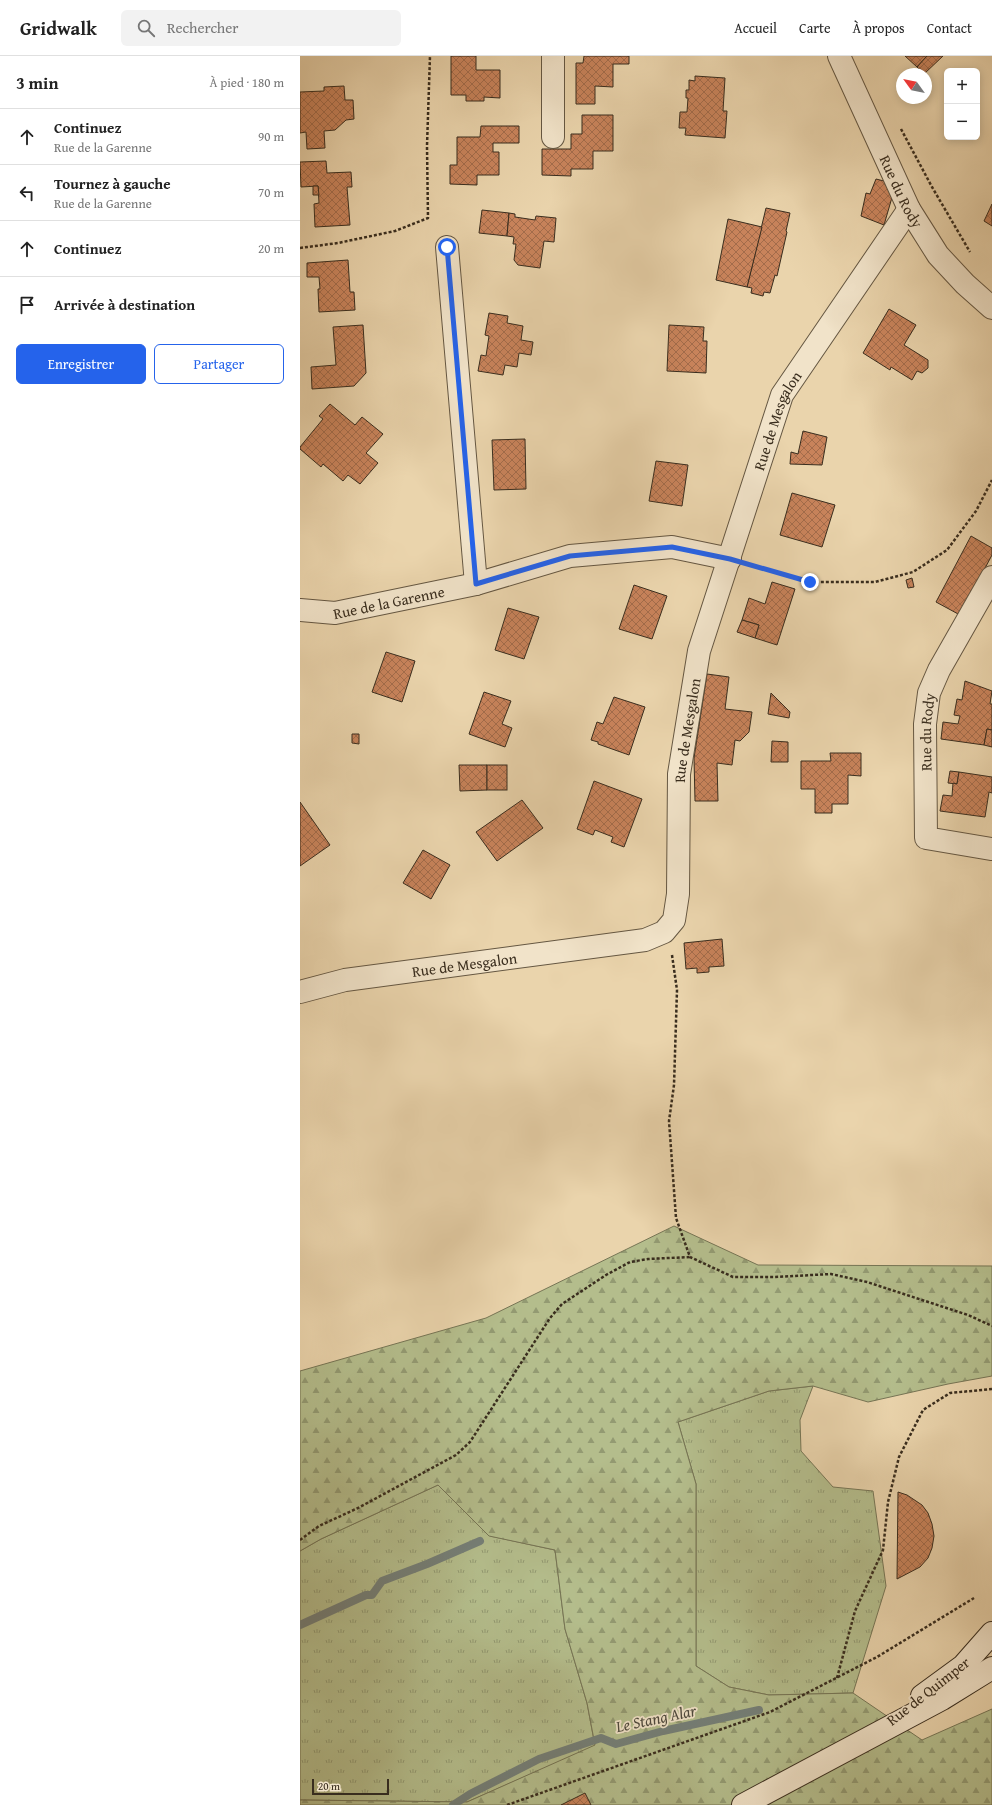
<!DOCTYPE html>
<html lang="fr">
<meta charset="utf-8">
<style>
:root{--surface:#fff;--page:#f2f2f2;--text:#222;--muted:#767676;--line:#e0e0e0;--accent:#2563eb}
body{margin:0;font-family:"Gentium Book Plus",serif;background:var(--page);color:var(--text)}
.controls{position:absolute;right:12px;top:12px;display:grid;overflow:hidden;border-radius:6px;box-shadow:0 2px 10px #0003}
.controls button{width:36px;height:36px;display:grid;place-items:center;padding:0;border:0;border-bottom:1px solid var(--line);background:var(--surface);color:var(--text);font:20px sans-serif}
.compass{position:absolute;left:596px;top:12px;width:36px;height:36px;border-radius:50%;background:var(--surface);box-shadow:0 2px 10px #0003;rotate:303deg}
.scale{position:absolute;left:12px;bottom:10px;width:77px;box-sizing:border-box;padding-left:4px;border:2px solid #392d1e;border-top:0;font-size:11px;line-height:14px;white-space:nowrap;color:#392d1e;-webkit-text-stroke:3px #f1e3c9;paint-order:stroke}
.stop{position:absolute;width:12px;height:12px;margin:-9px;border:3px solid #2563eb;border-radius:50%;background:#fff}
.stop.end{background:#2563eb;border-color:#fff;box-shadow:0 1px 4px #0008}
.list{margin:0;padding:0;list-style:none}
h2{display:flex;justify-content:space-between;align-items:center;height:52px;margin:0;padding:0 16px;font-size:17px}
h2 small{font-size:13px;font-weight:400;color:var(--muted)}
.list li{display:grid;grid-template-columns:26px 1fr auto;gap:12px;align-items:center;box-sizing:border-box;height:56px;padding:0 16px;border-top:1px solid var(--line)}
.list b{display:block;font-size:15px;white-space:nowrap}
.list p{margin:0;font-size:13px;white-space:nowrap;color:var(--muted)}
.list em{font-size:13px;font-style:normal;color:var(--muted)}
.actions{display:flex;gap:8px;padding:12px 16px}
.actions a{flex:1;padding:9px 0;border:1px solid var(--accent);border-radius:6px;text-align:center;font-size:14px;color:var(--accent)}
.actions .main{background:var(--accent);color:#fff}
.icon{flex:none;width:22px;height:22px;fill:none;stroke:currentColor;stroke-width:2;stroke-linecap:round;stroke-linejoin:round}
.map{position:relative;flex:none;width:692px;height:1749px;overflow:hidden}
header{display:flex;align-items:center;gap:24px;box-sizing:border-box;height:56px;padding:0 20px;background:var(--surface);border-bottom:1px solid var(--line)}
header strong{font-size:19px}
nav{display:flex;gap:22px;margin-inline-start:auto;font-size:14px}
.search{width:280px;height:36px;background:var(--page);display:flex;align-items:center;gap:10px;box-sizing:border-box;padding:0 14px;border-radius:6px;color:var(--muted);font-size:15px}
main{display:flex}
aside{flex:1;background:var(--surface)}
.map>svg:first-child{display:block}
.grass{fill:url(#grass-tufts);stroke:#767555}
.forest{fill:url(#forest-firs);stroke:#767555}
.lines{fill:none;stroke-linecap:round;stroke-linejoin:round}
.stream{stroke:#747f78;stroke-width:8}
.building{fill:url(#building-cross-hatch);stroke:#392d1e}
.minor-casing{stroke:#655742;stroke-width:24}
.secondary-casing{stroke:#392d1e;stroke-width:24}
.path{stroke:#392d1e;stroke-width:2.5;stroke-dasharray:3 2;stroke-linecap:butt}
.minor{stroke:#f1e3c9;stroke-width:22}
.secondary{stroke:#f1e3c9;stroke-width:22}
.route{stroke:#2563eb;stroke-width:5}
.labels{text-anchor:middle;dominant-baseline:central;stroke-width:3.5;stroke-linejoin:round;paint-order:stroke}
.street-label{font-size:15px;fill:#392d1e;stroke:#f1e3c9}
.water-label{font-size:16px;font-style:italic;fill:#4d483c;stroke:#f1e3c9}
</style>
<header>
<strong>Gridwalk</strong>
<div class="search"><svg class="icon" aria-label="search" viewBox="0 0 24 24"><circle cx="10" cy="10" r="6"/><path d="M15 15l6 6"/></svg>Rechercher</div>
<nav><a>Accueil</a><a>Carte</a><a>À propos</a><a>Contact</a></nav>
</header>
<main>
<aside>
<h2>3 min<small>À pied · 180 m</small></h2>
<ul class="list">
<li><svg class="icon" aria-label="ahead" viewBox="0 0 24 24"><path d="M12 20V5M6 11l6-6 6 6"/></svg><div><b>Continuez</b><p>Rue de la Garenne</p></div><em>90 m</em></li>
<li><svg class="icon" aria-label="left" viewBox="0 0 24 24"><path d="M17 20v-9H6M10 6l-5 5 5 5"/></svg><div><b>Tournez à gauche</b><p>Rue de la Garenne</p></div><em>70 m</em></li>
<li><svg class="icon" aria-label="ahead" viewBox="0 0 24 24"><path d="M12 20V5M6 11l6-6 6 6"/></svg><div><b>Continuez</b></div><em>20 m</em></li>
<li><svg class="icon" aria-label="arrive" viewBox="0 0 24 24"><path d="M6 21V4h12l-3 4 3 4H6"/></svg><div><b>Arrivée à destination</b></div></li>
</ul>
<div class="actions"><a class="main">Enregistrer</a><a>Partager</a></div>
</aside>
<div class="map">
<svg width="692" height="1749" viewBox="0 0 692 1749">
<defs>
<pattern id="grass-tufts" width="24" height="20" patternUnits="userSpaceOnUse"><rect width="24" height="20" fill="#b4bd8c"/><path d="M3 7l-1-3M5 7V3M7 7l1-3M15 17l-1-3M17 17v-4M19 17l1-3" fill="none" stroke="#939a72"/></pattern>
<pattern id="forest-firs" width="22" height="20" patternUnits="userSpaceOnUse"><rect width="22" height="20" fill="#b4bd8c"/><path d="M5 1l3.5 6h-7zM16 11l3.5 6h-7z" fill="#939a72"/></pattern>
<pattern id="building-cross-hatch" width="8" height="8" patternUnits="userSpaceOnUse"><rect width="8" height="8" fill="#c8835b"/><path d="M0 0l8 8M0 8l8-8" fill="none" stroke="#a36c4b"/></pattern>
</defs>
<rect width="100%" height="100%" fill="#ead4ac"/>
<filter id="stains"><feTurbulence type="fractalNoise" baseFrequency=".005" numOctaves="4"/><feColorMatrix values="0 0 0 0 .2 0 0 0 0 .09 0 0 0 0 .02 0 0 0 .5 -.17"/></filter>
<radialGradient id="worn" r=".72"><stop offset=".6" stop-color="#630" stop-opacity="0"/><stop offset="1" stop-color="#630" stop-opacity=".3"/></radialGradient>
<!-- grass -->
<g class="grass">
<path d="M513 1330 500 1364 501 1395 533 1431 573 1435 586 1530 553 1637 469 1639 429 1631 396 1610V1428L378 1366 469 1335Z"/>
<path d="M138 1429 190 1480 255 1494 265 1573 287 1647 295 1690 167 1746 0 1744V1495L21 1483Z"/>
</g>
<!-- forest -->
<path class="forest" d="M374 1170 458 1209 692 1210V1320L648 1328 568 1346 513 1330 469 1335 378 1366 396 1428V1610L429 1631 469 1639 553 1637 622 1684 692 1653V1749H0V1744L167 1746 295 1689 287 1647 265 1573 255 1494 189 1480 138 1429 21 1483 0 1495V1315L186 1262Z"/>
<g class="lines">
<!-- stream -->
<g class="stream">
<path d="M0 1569 66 1539H72L82 1525 127 1508 180 1485"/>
<path d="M153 1749 170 1738 239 1703 301 1682 316 1688 363 1675 459 1654"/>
</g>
</g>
<!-- building -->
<g class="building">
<path d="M151 0H176V14H200V42L184 41V45H166V39H151Z"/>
<path d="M284 0H329V8H313V31L295 30V48H276V7H283Z"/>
<path d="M605 0H627L617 11Z"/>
<path d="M627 0H643L624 18 617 11Z"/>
<path d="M395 20 425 22 423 55H427L425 82 385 79 386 72H379L380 56H387L388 42H386V34H389V24L395 25Z"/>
<path d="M44 30 45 44H53L54 63 46 64 35 74 24 75 25 92 7 93 6 76 0 77V36L24 35V31Z"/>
<path d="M282 59H313V95H293V113H271V120L242 119V93H271V78H282Z"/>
<path d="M181 70H219V87H193V96H199V119H177V129L150 128V109H157V81H180Z"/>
<path d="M26 105 27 117 51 116 52 131H47L50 169 15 171 14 148 19 147 18 130 1 131 0 106Z"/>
<path d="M576 123 588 126 593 138 584 169 561 160 566 137 570 138Z"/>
<path d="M13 130H18L19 139H13Z"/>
<path d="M692 148V170L684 165Z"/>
<path d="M466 152 490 157 486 175 487 176 477 220 475 219 470 237 464 236 463 240 451 237 452 232 447 231Z"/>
<path d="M182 154 209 157 207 180 179 177Z"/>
<path d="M209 157 215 158V161L235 164 236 160 256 162 254 186 244 185 240 212 218 209 214 204 216 188H213L214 181 207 180Z"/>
<path d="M428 163 462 171 447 231 416 224Z"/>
<path d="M48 204 50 236H54L55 254 19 256 18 233H20L19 221H7V207Z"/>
<path d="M589 253 616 269 604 289 628 304V312L622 317 617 315 612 324 591 311 590 314 563 297Z"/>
<path d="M189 257 208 260 207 267 223 270 221 284 233 286 231 299 219 297 217 311 205 309 203 319 178 315 181 299 186 300 189 280 185 279Z"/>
<path d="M63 269 66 317 54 330 12 333 11 311 36 309 33 271Z"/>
<path d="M369 269 404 271 403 285H407L406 317 367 315Z"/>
<path d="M30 348 55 369 62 361 83 378 66 397 78 407 60 428 48 419 43 425 23 408 21 411 0 393V391L23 363 19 360Z"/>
<path d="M503 375 527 381 522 409 490 408 491 396 498 398Z"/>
<path d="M225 383 226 433 194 434 192 384Z"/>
<path d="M356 405 388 409 382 450 349 445Z"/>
<path d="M492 437 535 449 522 491 480 479Z"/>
<path d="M671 480 692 492V499L660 559 636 546Z"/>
<path d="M612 522 614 531 608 532 606 524Z"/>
<path d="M472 526 495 533 477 589 455 582 459 569 442 564 449 542 465 548Z"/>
<path d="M334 529 367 540 352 583 319 573Z"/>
<path d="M208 552 239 561 224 603 195 594Z"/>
<path d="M442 564 459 569 455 582 437 576Z"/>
<path d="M86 596 115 605 102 646 72 636Z"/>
<path d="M407 618 429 621 425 653 452 656 449 676 440 685 435 684 432 709 417 707 418 745H395L394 702Z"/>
<path d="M665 625 692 635 690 648H692V674L687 673 684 689 641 683 643 666 658 668 660 660 654 659 657 643 662 644Z"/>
<path d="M184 636 211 645 202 668 212 672 205 691 169 678Z"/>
<path d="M471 637 490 656 489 662 468 658Z"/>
<path d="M314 641 345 651 329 699 298 688V686L291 684 297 666 303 668Z"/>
<path d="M687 673 692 674V691L684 689Z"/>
<path d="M52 678H59V688L52 687Z"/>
<path d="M472 685 488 686V706H471Z"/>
<path d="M530 697H561V720L548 719V748H532V757H515V733H501V705H531Z"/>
<path d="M159 709H187V734L160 735Z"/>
<rect x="187" y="709" width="20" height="25"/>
<path d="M650 715 659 716 657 728 648 727Z"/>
<path d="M659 716 692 721V737L689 736 685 761 640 755 643 739 652 740 653 727 657 728Z"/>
<path d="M294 725 342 743 324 791 311 786 313 781 295 774 293 779 277 773Z"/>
<path d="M222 744 243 772 197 805 176 776Z"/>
<path d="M0 746 30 789 0 810Z"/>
<path d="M123 794 150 809 131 843 103 827Z"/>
<path d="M422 883 424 910 409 911V916L397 917V912L386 913 384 887Z"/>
<path d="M598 1436 607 1439 622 1449 628 1457 632 1468 634 1480 632 1492 628 1502 620 1511 597 1523Z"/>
<path d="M285 1737 291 1749H261Z"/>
</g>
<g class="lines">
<defs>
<g id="minor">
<path id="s1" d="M539 0 609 153 638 199 665 228 692 252"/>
<path d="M253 81V0"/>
<path d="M147 191 176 528"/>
<path id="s2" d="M0 554 35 557 176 528 270 500 372 491 430 503"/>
<path id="s3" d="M691 793 626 782 625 668 629 637 639 614 692 521"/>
<path id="s4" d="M0 936 45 924 345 884 364 876 374 864 378 838 379 718 399 595 482 339 609 153"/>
</g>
<g id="secondary">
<path d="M622 1640 663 1610 692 1577"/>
<path d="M443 1749 642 1643 692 1612"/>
</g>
</defs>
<!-- minor casing -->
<use href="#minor" class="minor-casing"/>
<!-- secondary casing -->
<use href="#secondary" class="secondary-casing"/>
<!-- path -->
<g class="path">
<path d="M601 73 632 131 670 196"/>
<path d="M0 192 38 187 95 175 128 162 127 90 130 0"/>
<path d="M453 510 511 526H575L613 516 647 494 676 455 692 424"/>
<path d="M372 899 377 934 374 1029 369 1065 376 1162 390 1201 433 1221H475L531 1218 567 1226 668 1259 692 1270"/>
<path d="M0 1484 19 1470 58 1452 156 1399 170 1386 250 1262 262 1248 306 1219 330 1206 348 1203 390 1201"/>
<path d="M537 1622 555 1555 583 1494 588 1446 599 1401 623 1354 650 1337 692 1333"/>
<path d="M207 1749 470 1656 577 1601 674 1542"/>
</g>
<!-- minor -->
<use href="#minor" class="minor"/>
<!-- secondary -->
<use href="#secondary" class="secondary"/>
</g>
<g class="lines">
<!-- route -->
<path class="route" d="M147 191 176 528 270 500 372 491 430 503 510 526"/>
</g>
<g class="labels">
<!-- street labels -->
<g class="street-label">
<text stroke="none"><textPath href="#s1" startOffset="149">Rue du Rody</textPath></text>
<text stroke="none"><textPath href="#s4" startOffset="900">Rue de Mesgalon</textPath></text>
<text stroke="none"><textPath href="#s2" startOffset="90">Rue de la Garenne</textPath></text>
<text stroke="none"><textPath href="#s4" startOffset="576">Rue de Mesgalon</textPath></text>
<text stroke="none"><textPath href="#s3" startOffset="172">Rue du Rody</textPath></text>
<text stroke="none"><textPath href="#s4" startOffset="167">Rue de Mesgalon</textPath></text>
<text transform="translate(628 1635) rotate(-38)">Rue de Quimper</text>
</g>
<!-- water labels -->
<g class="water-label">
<text transform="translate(356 1662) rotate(-12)">Le Stang Alar</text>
</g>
</g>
<rect width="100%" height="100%" filter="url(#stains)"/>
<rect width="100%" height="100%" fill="url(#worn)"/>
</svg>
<div class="controls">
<button>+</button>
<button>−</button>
</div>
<svg class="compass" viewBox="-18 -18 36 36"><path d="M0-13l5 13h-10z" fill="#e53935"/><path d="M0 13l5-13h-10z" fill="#767676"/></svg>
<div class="scale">20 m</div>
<div class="stop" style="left:147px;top:191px"></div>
<div class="stop end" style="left:510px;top:526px"></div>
</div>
</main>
